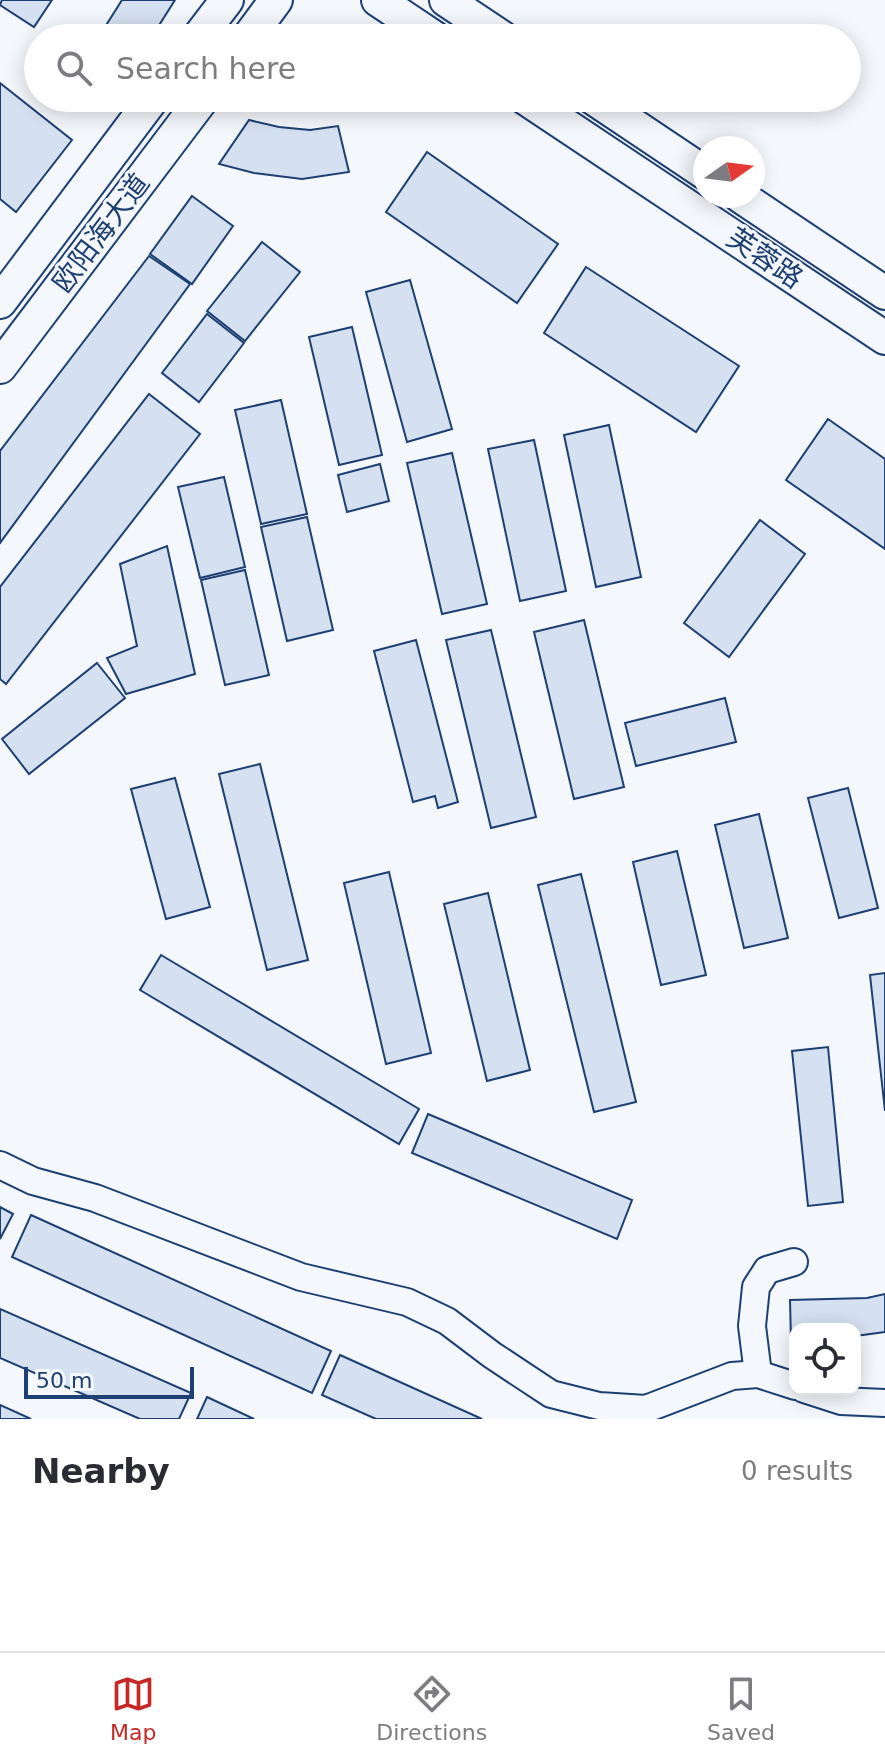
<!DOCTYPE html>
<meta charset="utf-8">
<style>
:root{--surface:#fff;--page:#f7f7f7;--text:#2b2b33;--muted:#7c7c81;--line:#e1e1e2;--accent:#c62828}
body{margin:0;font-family:"DejaVu Sans","Noto Sans SC",sans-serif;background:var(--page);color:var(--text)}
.controls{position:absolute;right:24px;bottom:24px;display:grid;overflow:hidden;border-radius:16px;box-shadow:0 4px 20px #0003}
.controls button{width:72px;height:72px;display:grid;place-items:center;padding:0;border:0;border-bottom:2px solid var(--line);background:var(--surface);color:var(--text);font:40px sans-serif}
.compass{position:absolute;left:693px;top:136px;width:72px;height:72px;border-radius:50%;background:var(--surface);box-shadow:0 4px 20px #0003;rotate:76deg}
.scale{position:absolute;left:24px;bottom:20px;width:170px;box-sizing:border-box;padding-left:8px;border:4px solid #1d3f73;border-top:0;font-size:22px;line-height:28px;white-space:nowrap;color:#1d3f73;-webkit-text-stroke:6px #f4f7fb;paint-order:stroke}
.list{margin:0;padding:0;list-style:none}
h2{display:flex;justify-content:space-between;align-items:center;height:104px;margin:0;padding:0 32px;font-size:34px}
h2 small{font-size:26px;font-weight:400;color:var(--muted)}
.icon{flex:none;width:44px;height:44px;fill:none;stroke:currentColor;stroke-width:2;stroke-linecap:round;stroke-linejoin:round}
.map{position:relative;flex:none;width:885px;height:1419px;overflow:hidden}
.search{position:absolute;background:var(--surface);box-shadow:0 4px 20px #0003;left:24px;right:24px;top:24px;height:88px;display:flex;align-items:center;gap:20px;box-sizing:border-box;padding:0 28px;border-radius:44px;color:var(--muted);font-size:30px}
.sheet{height:232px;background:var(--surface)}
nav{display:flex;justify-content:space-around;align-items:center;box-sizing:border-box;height:112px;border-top:2px solid var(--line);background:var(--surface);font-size:22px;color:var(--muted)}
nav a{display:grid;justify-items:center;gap:4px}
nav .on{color:var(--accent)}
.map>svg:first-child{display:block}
.building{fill:#d5e0f0;stroke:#1d3f73;stroke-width:2}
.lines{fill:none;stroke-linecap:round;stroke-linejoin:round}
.minor-casing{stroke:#1d3f73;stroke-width:30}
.major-casing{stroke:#1d3f73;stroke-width:36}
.minor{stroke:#f4f7fb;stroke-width:26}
.major{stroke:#f4f7fb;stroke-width:32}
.labels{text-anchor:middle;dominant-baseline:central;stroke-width:6;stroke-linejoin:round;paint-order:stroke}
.street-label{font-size:28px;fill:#1d3f73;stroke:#f4f7fb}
</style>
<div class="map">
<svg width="885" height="1419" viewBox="0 0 885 1419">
<rect width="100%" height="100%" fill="#f4f7fb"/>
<!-- building -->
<g class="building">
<path d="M2 0H52L34 27 0 5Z"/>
<path d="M122 0H175L151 38H98Z"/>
<path d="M0 83 72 140 16 212 0 199Z"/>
<path d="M90 98H113L106 108Z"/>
<path d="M249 120 279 127 310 130 338 126 349 172 302 179 254 173 219 164Z"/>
<path d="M427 152 558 244 517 303 386 212Z"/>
<path d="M192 196 233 226 192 284 150 254Z"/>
<path d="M262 242 300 272 245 341 207 311Z"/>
<path d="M149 256 190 284 0 543V451Z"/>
<path d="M586 267 739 366 696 432 544 333Z"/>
<path d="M410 280 452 429 407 442 366 292Z"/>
<path d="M207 314 244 343 199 402 162 373Z"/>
<path d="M352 327 382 455 339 465 309 337Z"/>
<path d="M149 394 200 434 6 684 0 679V587Z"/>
<path d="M281 400 307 514 261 524 235 410Z"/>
<path d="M828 419 885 459V549L786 480Z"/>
<path d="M609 425 641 577 596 587 564 435Z"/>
<path d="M534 440 566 591 520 601 488 449Z"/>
<path d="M452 453 487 604 442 614 407 463Z"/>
<path d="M380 464 389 501 347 512 338 475Z"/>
<path d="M224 477 245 567 200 578 178 487Z"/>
<path d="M307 517 333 630 287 641 261 527Z"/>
<path d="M760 520 805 554 729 657 684 623Z"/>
<path d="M167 546 195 674 126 694 107 658 137 646 120 564Z"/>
<path d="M245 570 269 675 225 685 201 580Z"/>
<path d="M584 620 624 787 574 799 534 632Z"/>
<path d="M491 630 536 817 491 828 446 640Z"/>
<path d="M416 640 458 802 438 808 435 796 413 802 374 651Z"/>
<path d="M97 663 125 698 29 774 2 739Z"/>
<path d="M725 698 736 742 636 766 625 723Z"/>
<path d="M260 764 308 960 267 970 219 774Z"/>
<path d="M175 778 210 907 166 919 131 789Z"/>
<path d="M848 788 878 908 839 918 808 798Z"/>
<path d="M759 814 788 938 744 948 715 825Z"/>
<path d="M677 851 706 975 661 985 633 862Z"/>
<path d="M389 872 431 1053 386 1064 344 883Z"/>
<path d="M581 874 636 1102 594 1112 538 885Z"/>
<path d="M488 893 530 1070 487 1081 444 904Z"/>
<path d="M161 955 419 1109 399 1144 140 990Z"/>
<path d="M885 973V1111L870 975Z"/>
<path d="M828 1047 843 1202 808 1206 792 1051Z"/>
<path d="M428 1114 632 1200 617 1239 412 1153Z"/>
<path d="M0 1207 13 1214 0 1239Z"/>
<path d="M31 1215 331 1351 312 1393 12 1257Z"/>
<path d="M885 1294V1332L855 1336V1329H795V1341H791L790 1300 867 1298Z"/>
<path d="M0 1309 191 1393 179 1419H140L0 1358Z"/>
<path d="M340 1355 482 1419H376L322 1395Z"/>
<path d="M207 1397 254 1419H197Z"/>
<path d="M0 1405 31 1419H0Z"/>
</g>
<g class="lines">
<defs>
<g id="minor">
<path d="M0 1165 33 1181 95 1198 301 1277 407 1302 447 1321 492 1355 551 1394 599 1406 646 1409 732 1376 758 1374 795 1386"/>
<path d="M758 1374 752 1326 756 1287 767 1270 794 1262"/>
<path d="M804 1389 841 1401 885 1403"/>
</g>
<g id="major">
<path d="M378 0 435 38"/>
<path d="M446 0 503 38"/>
<path d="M198 38 227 0"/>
<path d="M248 38 276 0"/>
<path d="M525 98 885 338"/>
<path d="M593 98 705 173"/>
<path d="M740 196 885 293"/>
<path d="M0 302 153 98"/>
<path d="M0 367 203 98"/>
</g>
</defs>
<!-- minor casing -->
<use href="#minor" class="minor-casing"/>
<!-- major casing -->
<use href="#major" class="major-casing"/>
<!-- minor -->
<use href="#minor" class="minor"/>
<!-- major -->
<use href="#major" class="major"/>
</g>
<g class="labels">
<!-- street labels -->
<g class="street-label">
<text transform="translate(101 233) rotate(-53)">欧阳海大道</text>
<text transform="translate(765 258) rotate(34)">芙蓉路</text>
</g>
</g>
</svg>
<div class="controls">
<button><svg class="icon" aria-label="locate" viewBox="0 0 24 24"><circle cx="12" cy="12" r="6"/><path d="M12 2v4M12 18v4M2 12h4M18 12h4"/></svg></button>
</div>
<svg class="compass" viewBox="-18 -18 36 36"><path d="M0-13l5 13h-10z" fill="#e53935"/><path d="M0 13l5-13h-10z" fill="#7c7c81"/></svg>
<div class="scale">50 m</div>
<div class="search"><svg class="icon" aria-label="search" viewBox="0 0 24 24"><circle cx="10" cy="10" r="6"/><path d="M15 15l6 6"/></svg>Search here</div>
</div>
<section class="sheet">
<h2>Nearby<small>0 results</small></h2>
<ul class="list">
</ul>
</section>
<nav>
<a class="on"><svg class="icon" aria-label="map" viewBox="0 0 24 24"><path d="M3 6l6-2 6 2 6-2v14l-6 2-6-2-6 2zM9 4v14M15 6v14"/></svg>Map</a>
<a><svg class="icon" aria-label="directions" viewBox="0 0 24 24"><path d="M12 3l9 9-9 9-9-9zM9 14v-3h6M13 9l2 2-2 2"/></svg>Directions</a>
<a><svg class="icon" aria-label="saved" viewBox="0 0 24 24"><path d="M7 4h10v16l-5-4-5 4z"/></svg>Saved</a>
</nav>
